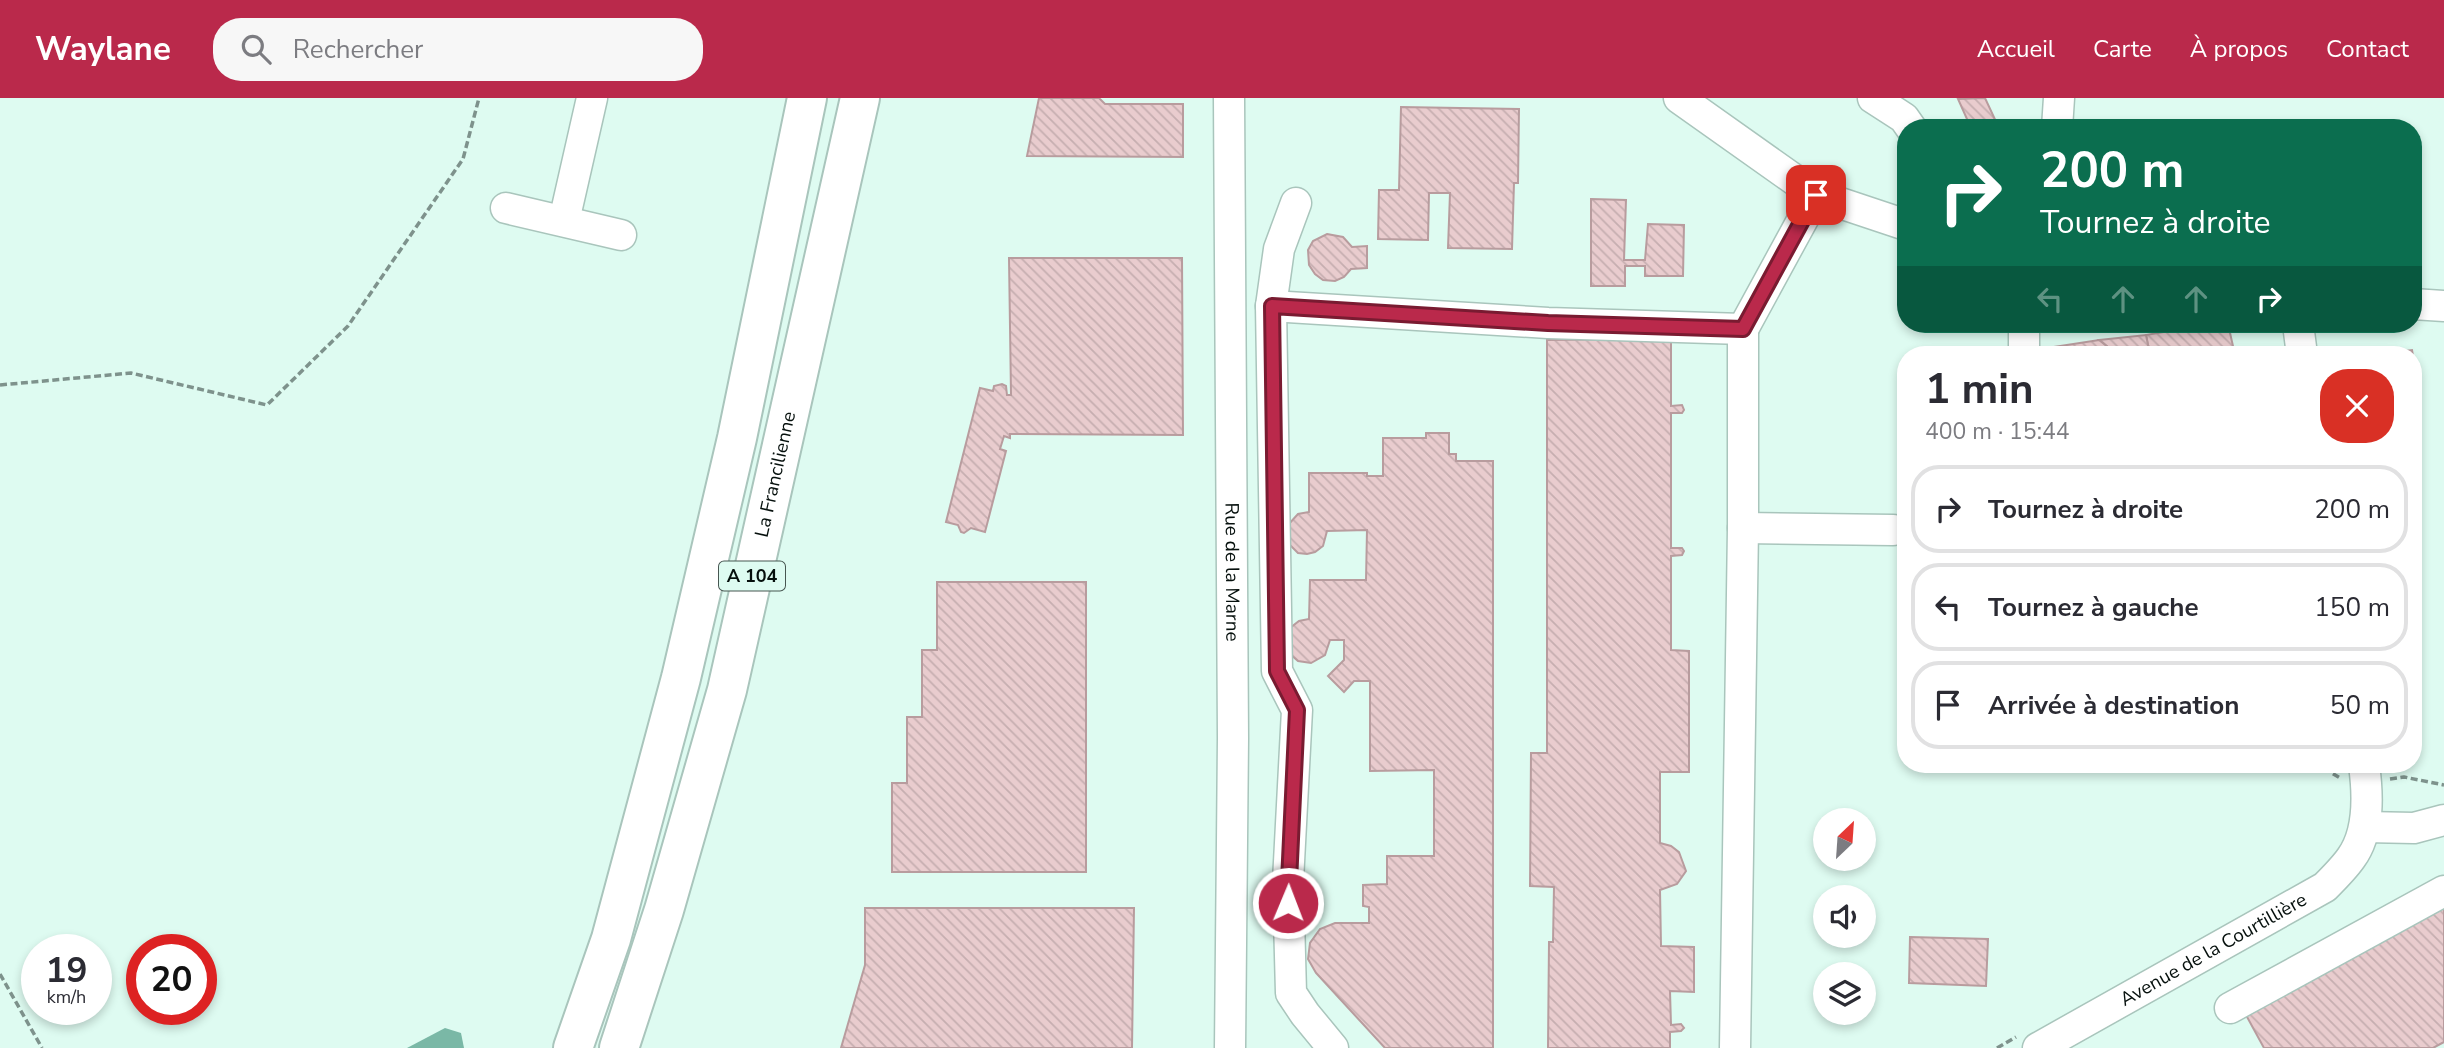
<!DOCTYPE html>
<html lang="fr">
<meta charset="utf-8">
<style>
body{margin:0;font-family:"Nunito Sans",sans-serif;background:#f7f7f7;color:#2b2b33;height:100vh;display:flex;flex-direction:column;font-size:26px;white-space:nowrap}
*{box-sizing:border-box;margin:0}
p{font-size:23px;color:#7c7c81}
.icon{flex:none;width:38px;height:38px;fill:none;stroke:currentColor;stroke-width:2;stroke-linecap:round;stroke-linejoin:round}
.map{position:relative;flex:1;overflow:hidden}
.panel{position:absolute;left:1897px;top:248px;width:525px;height:427px;display:flex;flex-direction:column;background:#fff;border-radius:28px;box-shadow:0 4px 10px #0003}
.panel>*{flex:none}
.top-card{position:absolute;left:1897px;top:21px;width:525px;height:214px;border-radius:28px;box-shadow:0 4px 10px #0003;background:#0b6e4f;color:#fff;overflow:hidden}
.needle{width:46px;rotate:25deg}
.buttons{position:absolute;left:1813px;top:710px;display:grid;gap:14px}
.buttons a{display:grid;place-items:center;width:63px;height:63px;border-radius:50%;background:#fff;box-shadow:0 4px 10px #0003;font-size:35px}
.speed{position:absolute;left:21px;top:836px;display:flex;gap:14px;font-size:35px;font-weight:700;text-align:center}
.speed>*{display:grid;place-content:center;width:91px;height:91px;border-radius:50%;background:#fff;box-shadow:0 4px 10px #0003;line-height:1}
.speed small{font-size:18px;font-weight:400}
.speed .limit{border:10px solid #d22;background:#fff;color:#111}
.pin{position:absolute;display:grid;place-items:center;width:60px;height:60px;color:#fff;margin:-30px;border-radius:14px;box-shadow:0 4px 10px #0006}
.me{position:absolute;width:77px;margin:-38px;rotate:1deg;stroke-linejoin:round;filter:drop-shadow(0 0 5px #0008)}
.turn{display:flex;align-items:center;gap:24px;height:147px;padding:0 28px;font-size:32px}
.turn .icon{width:91px;height:91px;stroke-width:2.5}
.turn b{display:block;font-size:49px;line-height:60px}
.lanes{display:flex;align-items:center;height:66px;padding:0 28px;background:#0003;justify-content:center;gap:35px;direction:ltr}
.lanes .off{opacity:.35}
.round{display:grid;place-items:center;flex:none;width:74px;height:74px;border-radius:28px;background:#f7f7f7}
.headline{display:flex;align-items:center;justify-content:space-between;height:119px;padding:0 28px}
h1{font-size:42px;font-weight:700;line-height:52px}
ul{padding:0;list-style:none}
li{display:flex;align-items:center;gap:21px;height:88px;margin:0 14px 10px;padding:0 14px;border:4px solid #e1e1e2;border-radius:28px}
li div{flex:1}
li b{display:block;font-size:26px}
li em{font-style:normal}
header{display:flex;align-items:center;gap:42px;box-sizing:border-box;height:98px;padding:0 35px;background:#ba294b;color:#fff}
header strong{font-size:33px}
nav{display:flex;gap:38px;margin-inline-start:auto;font-size:24px}
.search{width:490px;height:63px;background:#f7f7f7;display:flex;align-items:center;gap:18px;box-sizing:border-box;padding:0 24px;border-radius:28px;color:#7c7c81;font-size:26px}
.map>svg:first-child{display:block}
</style>
<header>
<strong>Waylane</strong>
<div class="search"><svg class="icon" aria-label="search" viewBox="0 0 24 24"><circle cx="10" cy="10" r="6"/><path d="M15 15l6 6"/></svg>Rechercher</div>
<nav><a>Accueil</a><a>Carte</a><a>À propos</a><a>Contact</a></nav>
</header>
<div class="map">
<svg width="2444" height="950" viewBox="0 0 2444 950">
<defs>
<pattern id="building-back-hatch" width="6" height="6" patternUnits="userSpaceOnUse" patternTransform="scale(1.75)"><rect width="6" height="6" fill="#e9ccce"/><path d="M-1 5l2 2M0 0l6 6M5-1l2 2" fill="none" stroke="#c6aeb0"/></pattern>
</defs>
<rect width="100%" height="100%" fill="#defbf1"/>
<path fill="#7ab8a6" d="M 445,930 L 461,935 L 464,950 L 407,950 Z"/>
<g fill="url(#building-back-hatch)" stroke="#b89c9e" stroke-width="2">
<path d="M 1039,0 L 1099,0 L 1105,6 L 1183,6 L 1183,59 L 1027,58 Z"/>
<path d="M 1985,0 L 1999,30 L 1971,30 L 1958,1 Z"/>
<path d="M 1401,9 L 1519,11 L 1518,85 L 1514,85 L 1512,151 L 1448,150 L 1450,95 L 1429,95 L 1428,142 L 1378,141 L 1379,92 L 1399,92 Z"/>
<path d="M 1591,101 L 1626,102 L 1624,162 L 1645,162 L 1648,126 L 1684,127 L 1683,178 L 1645,178 L 1645,168 L 1625,168 L 1625,188 L 1591,188 Z"/>
<path d="M 1327,136 L 1343,139 L 1352,149 L 1367,148 L 1367,170 L 1351,171 L 1344,179 L 1335,183 L 1323,182 L 1315,176 L 1309,167 L 1308,152 L 1313,143 Z"/>
<path d="M 1009,160 L 1182,160 L 1183,337 L 1010,336 L 1010,340 L 1004,338 L 1000,351 L 1006,353 L 985,434 L 971,430 L 964,435 L 961,434 L 958,427 L 946,424 L 980,290 L 993,293 L 994,288 L 1002,286 L 1006,288 L 1007,297 L 1011,297 Z"/>
<path d="M 2210,226 L 2228,226 L 2235,257 L 2150,257 L 2146,237 Z"/>
<path d="M 2146,237 L 2150,257 L 2118,257 L 2099,242 Z"/>
<path d="M 1671,241 L 1671,308 L 1682,307 L 1684,312 L 1682,315 L 1671,315 L 1671,450 L 1682,450 L 1684,453 L 1682,457 L 1671,458 L 1671,552 L 1689,553 L 1689,674 L 1660,674 L 1660,745 L 1671,748 L 1679,754 L 1686,773 L 1677,786 L 1660,792 L 1661,848 L 1694,849 L 1694,894 L 1670,893 L 1671,927 L 1681,926 L 1684,930 L 1681,933 L 1670,934 L 1670,950 L 1548,950 L 1549,844 L 1553,844 L 1554,789 L 1530,788 L 1531,655 L 1547,655 L 1547,242 Z"/>
<path d="M 2099,242 L 2118,257 L 2044,257 L 2054,249 Z"/>
<path d="M 2412,252 L 2416,276 L 2413,276 L 2413,257 L 2373,257 Z"/>
<path d="M 1426,335 L 1449,335 L 1449,356 L 1456,356 L 1456,363 L 1493,363 L 1493,950 L 1385,950 L 1316,875 L 1308,861 L 1310,845 L 1320,831 L 1335,825 L 1369,825 L 1369,809 L 1363,808 L 1363,787 L 1387,786 L 1387,758 L 1434,758 L 1434,672 L 1370,673 L 1370,583 L 1354,583 L 1344,594 L 1328,578 L 1344,562 L 1344,542 L 1330,542 L 1325,557 L 1311,565 L 1298,563 L 1289,555 L 1290,530 L 1299,523 L 1309,521 L 1310,482 L 1366,482 L 1367,432 L 1327,433 L 1323,448 L 1315,454 L 1307,456 L 1298,455 L 1289,446 L 1287,428 L 1298,416 L 1309,414 L 1309,375 L 1367,375 L 1367,378 L 1383,378 L 1383,340 L 1426,340 Z"/>
<path d="M 937,484 L 1086,484 L 1086,774 L 892,774 L 892,685 L 907,685 L 907,619 L 922,619 L 922,552 L 937,552 Z"/>
<path d="M 2444,807 L 2444,944 L 2433,950 L 2264,950 L 2246,917 Z"/>
<path d="M 865,810 L 1134,810 L 1132,950 L 841,950 L 865,867 Z"/>
<path d="M 1910,839 L 1988,841 L 1986,888 L 1909,885 Z"/>
</g>
<g fill="none" stroke-linecap="round" stroke-linejoin="round">
<g stroke="#a9c5bc" stroke-width="33">
<g id="minor">
<path id="s1" d="M 1229,0 L 1233,640 L 1230,950"/>
<path d="M 1679,0 L 1816,97 L 1906,127"/>
<path d="M 1873,0 L 1904,20 L 1911,30"/>
<path d="M 2057,30 L 2059,0"/>
<path d="M 1296,105 L 1279,151 L 1271,208 L 1277,573 L 1297,612 L 1288,783 L 1291,895 L 1305,916 L 1333,950"/>
<path d="M 506,110 L 621,137"/>
<path d="M 564,123 L 592,0"/>
<path d="M 2413,206 L 2444,208"/>
<path d="M 1271,208 L 1548,225 L 1743,231 L 1816,97"/>
<path d="M 2298,226 L 2302,257"/>
<path d="M 2024,257 L 2024,226"/>
<path d="M 1743,430 L 1893,432"/>
<path d="M 2365,729 L 2414,730 L 2444,722"/>
<path d="M 2230,910 L 2444,793"/>
<path d="M 1735,950 L 1743,430 L 1743,231"/>
<path id="s2" d="M 2038,950 L 2325,789 C 2334,780 2344,770 2351,760 C 2370,734 2368,696 2364,667"/>
</g>
</g>
<g stroke="#a9c5bc" stroke-width="42">
<g id="highway">
<path d="M 573,950 L 611,841 L 681,580 L 737,340 L 807,0"/>
<path id="s3" d="M 619,950 L 664,812 L 727,592 L 860,0"/>
</g>
</g>
<g stroke="#7e928c" stroke-width="3.5" stroke-dasharray="7 3.5" stroke-linecap="butt">
<path d="M 0,287 L 131,275 L 267,307 L 348,228 L 463,61 L 479,0"/>
<path d="M 2329,667 L 2330,674 L 2340,680"/>
<path d="M 2390,681 L 2404,679 L 2444,687"/>
<path d="M 0,876 L 42,950"/>
<path d="M 1997,950 L 2016,939"/>
</g>
<use href="#minor" stroke="#fff" stroke-width="30"/>
<use href="#highway" stroke="#fff" stroke-width="38"/>
</g>
<g fill="none" stroke-linecap="round" stroke-linejoin="round">
<g stroke="#791b31" stroke-width="18">
<path id="route" d="M 1288,805 L 1297,612 L 1277,573 L 1272,208 L 1548,225 L 1743,231 L 1816,97"/>
</g>
<use href="#route" stroke="#ba294b" stroke-width="12"/>
</g>
<g text-anchor="middle" dominant-baseline="central" stroke-width="7" stroke-linejoin="round" paint-order="stroke">
<rect fill="#defbf1" stroke="#475651" stroke-width="2" x="719" y="463.5" width="66" height="29" rx="5"/>
<g font-size="18" font-weight="bold" fill="#06100d">
<text x="752" y="478">A 104</text>
</g>
<g font-size="19" fill="#06100d" stroke="#defbf1">
<text stroke="none"><textPath href="#s3" startOffset="595">La Francilienne</textPath></text>
<text stroke="none"><textPath href="#s1" startOffset="474">Rue de la Marne</textPath></text>
<text stroke="none"><textPath href="#s2" startOffset="201">Avenue de la Courtillière</textPath></text>
</g>
</g>
</svg>
<div class="buttons">
<a><svg class="needle" viewBox="-14 -14 28 28"><path d="M0-13l5 13h-10z" fill="#e53935"/><path d="M0 13l5-13h-10z" fill="#7c7c81"/></svg></a>
<a><svg class="icon" aria-label="sound" viewBox="0 0 24 24"><path d="M4 9h4l5-4v14l-5-4H4zM17 9q2 3 0 6"/></svg></a>
<a><svg class="icon" aria-label="layers" viewBox="0 0 24 24"><path d="M12 4l9 5-9 5-9-5zM3 14l9 5 9-5"/></svg></a>
</div>
<div class="speed"><div>19<small>km/h</small></div><div class="limit">20</div></div>
<div class="pin" style="left:1816px;top:97px;background:#d93025"><svg class="icon" aria-label="arrive" viewBox="0 0 24 24"><path d="M6 21V4h12l-3 4 3 4H6"/></svg></div>
<svg class="me" style="left:1288px;top:805px" viewBox="-20 -20 40 40"><circle r="17" fill="#ba294b" stroke="#fff" stroke-width="3"/><path d="M0-11L8 9 0 5-8 9z" fill="#fff"/></svg>
<div class="top-card">
<div class="turn"><svg class="icon" aria-label="right" viewBox="0 0 24 24"><path d="M7 20v-9h11M14 6l5 5-5 5"/></svg><div><b>200 m</b>Tournez à droite</div></div>
<div class="lanes"><svg class="icon off" aria-label="left" viewBox="0 0 24 24"><path d="M17 20v-9H6M10 6l-5 5 5 5"/></svg><svg class="icon off" aria-label="ahead" viewBox="0 0 24 24"><path d="M12 20V5M6 11l6-6 6 6"/></svg><svg class="icon off" aria-label="ahead" viewBox="0 0 24 24"><path d="M12 20V5M6 11l6-6 6 6"/></svg><svg class="icon" aria-label="right" viewBox="0 0 24 24"><path d="M7 20v-9h11M14 6l5 5-5 5"/></svg></div>
</div>
<section class="panel">
<div class="headline"><div><h1>1 min</h1><p>400 m · 15:44</p></div><a class="round" style="background:#d93025;color:#fff"><svg class="icon" aria-label="close" viewBox="0 0 24 24"><path d="M6 6l12 12M18 6L6 18"/></svg></a></div>
<ul>
<li><svg class="icon" aria-label="right" viewBox="0 0 24 24"><path d="M7 20v-9h11M14 6l5 5-5 5"/></svg><div><b>Tournez à droite</b></div><em>200 m</em></li>
<li><svg class="icon" aria-label="left" viewBox="0 0 24 24"><path d="M17 20v-9H6M10 6l-5 5 5 5"/></svg><div><b>Tournez à gauche</b></div><em>150 m</em></li>
<li><svg class="icon" aria-label="arrive" viewBox="0 0 24 24"><path d="M6 21V4h12l-3 4 3 4H6"/></svg><div><b>Arrivée à destination</b></div><em>50 m</em></li>
</ul>
</section>
</div>
